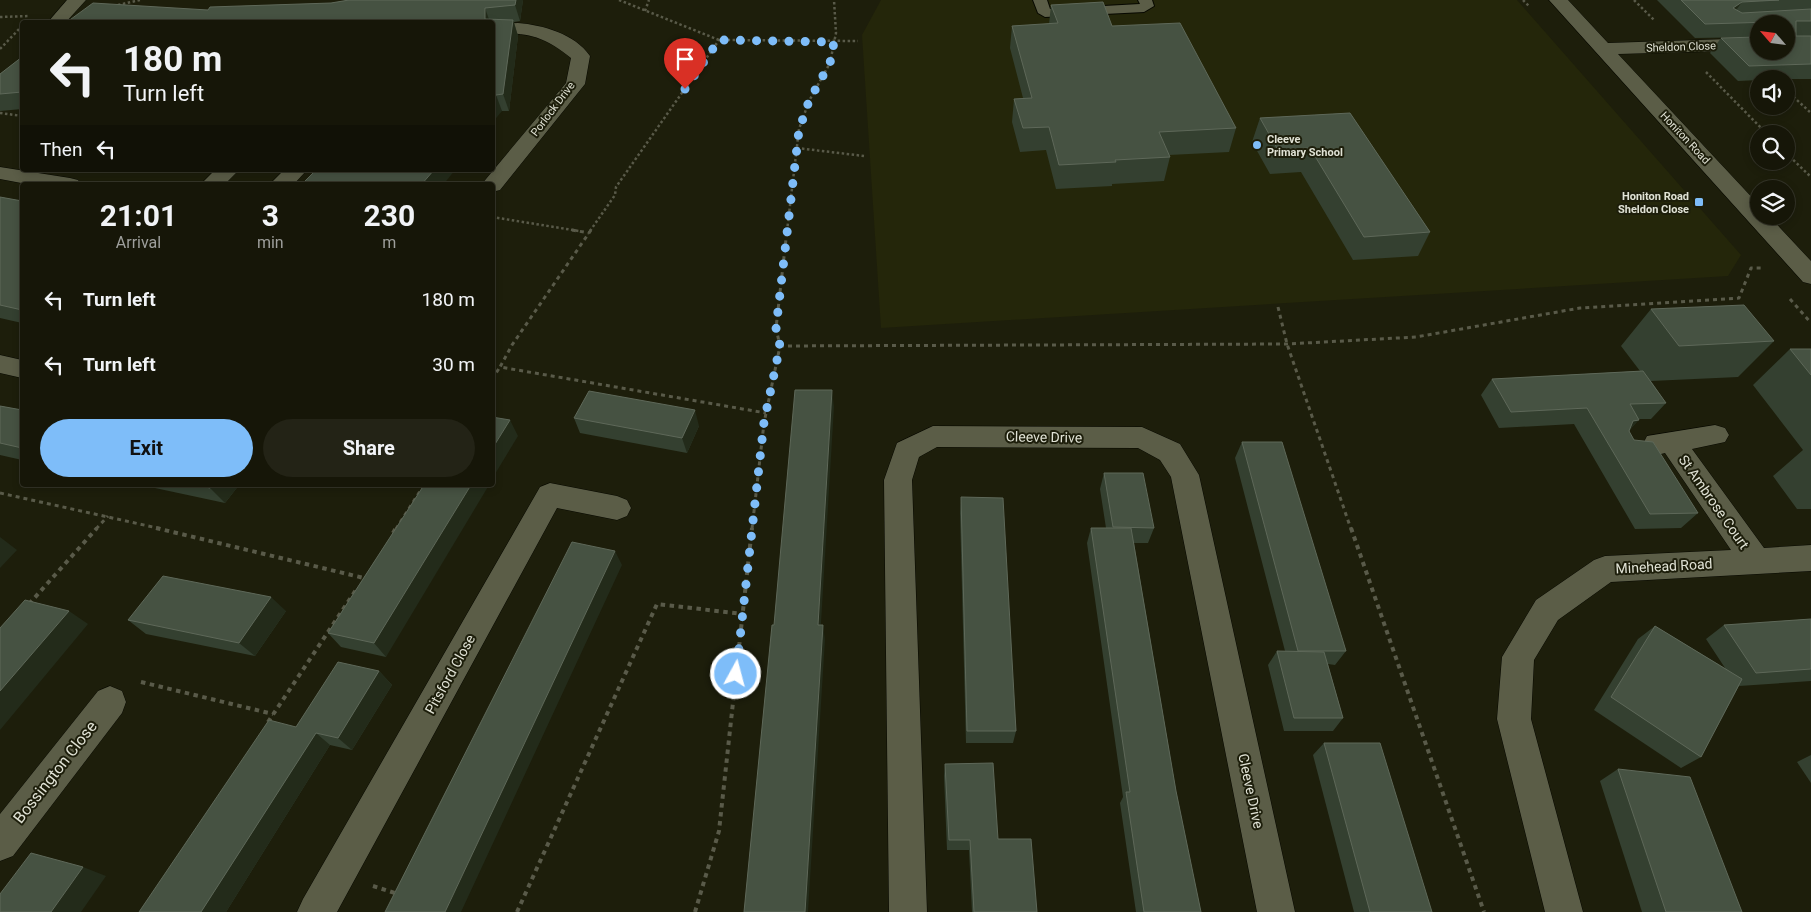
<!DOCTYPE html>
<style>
body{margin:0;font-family:Roboto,sans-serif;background:#232316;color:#f1f3f6;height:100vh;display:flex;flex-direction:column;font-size:19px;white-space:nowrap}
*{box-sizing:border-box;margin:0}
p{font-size:16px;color:#9e9f9c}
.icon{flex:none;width:28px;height:28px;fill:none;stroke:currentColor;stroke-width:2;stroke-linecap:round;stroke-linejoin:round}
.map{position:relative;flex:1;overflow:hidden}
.sheet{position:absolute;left:20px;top:182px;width:475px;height:305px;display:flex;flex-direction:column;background:#161608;border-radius:5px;box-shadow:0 2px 8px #0003,0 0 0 1px #353529}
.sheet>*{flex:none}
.hud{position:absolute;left:20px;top:20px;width:475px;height:152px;border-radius:5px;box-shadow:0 2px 8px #0003,0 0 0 1px #353529;background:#161608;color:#f1f3f6;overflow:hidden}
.needle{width:32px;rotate:298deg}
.fabs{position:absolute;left:1750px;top:15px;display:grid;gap:10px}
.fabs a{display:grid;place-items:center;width:45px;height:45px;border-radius:50%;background:#161608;box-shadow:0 2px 8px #0003,0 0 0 1px #353529;font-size:25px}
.pin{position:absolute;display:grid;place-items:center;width:42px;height:42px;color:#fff;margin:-51px -21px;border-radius:50% 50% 50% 0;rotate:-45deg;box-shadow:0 0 5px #0007}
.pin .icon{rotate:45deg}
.me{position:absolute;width:55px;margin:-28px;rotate:7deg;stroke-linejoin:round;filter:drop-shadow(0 0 4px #0008)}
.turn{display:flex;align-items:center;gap:18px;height:105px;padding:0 20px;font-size:22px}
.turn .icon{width:65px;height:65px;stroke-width:2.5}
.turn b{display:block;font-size:35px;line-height:42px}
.then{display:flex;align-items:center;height:48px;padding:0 20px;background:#0003;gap:10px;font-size:19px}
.eta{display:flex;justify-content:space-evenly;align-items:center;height:85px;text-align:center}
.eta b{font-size:30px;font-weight:700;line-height:35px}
.button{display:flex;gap:10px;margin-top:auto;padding:10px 20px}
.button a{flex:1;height:58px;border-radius:30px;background:#7ebdf9;color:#111;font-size:20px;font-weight:700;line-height:58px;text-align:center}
.button a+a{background:#232316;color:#f1f3f6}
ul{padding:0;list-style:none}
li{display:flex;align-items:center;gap:15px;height:65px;padding:0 20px}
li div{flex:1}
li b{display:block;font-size:19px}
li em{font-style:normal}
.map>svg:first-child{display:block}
</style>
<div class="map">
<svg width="1811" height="912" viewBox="0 0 1811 912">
<rect width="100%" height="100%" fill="#1d1e0b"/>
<path fill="#24260a" d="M 881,0 L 1517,0 L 1741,255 L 1728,276 L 881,328 L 862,35 Z"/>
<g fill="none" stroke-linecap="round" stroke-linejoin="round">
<g stroke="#070800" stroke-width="2">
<path id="service" d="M 1033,0 L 1047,0 L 1050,9 L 1140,4 L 1138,0 L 1152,0 L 1154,6 L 1144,12 L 1045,17 L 1038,13 Z"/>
</g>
<g stroke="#070800" stroke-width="1">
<g id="minor">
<path d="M 67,0 L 86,0 L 66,22 L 48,22 Z"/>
<path d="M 1549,0 L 1568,0 L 1608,43 L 1759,38 L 1759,50 L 1618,54 L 1759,205 L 1759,216 L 1769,216 L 1811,261 L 1811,284 L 1803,282 Z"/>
<path d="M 518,23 C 543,25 575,34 590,56 L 585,84 L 500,190 L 492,192 L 492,185 L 481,185 L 566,83 L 571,58 C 544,36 527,32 492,34 L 492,24 Z"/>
<path d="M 0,167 L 70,178 L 78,180 L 81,185 L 32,185 L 0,179 Z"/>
<path d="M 215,170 L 239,170 L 224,185 L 200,185 Z"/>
<path d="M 284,170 L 307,170 L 293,185 L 269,185 Z"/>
<path d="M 0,355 L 22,360 L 22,378 L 0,373 Z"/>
<path d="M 1715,425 L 1725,428 L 1729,435 L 1725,442 L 1692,449 L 1764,548 L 1811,545 L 1811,571 L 1611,582 L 1558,620 L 1534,660 L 1531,719 L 1583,912 L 1545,912 L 1497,719 L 1502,657 L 1536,600 L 1594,560 L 1605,556 L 1731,550 L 1665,453 L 1657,455 L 1647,452 L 1643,444 L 1647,436 Z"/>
<path d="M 933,426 L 1142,427 L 1180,444 L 1199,475 L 1295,912 L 1257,912 L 1171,477 L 1160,460 L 1138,448 L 937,447 L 919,457 L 912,480 L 927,912 L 889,912 L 884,480 L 897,443 Z"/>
<path d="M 550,483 L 617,496 L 627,500 L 631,508 L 627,516 L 617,520 L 557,508 L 337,912 L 297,912 L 303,899 L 540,487 Z"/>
<path d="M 110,686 L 122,691 L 126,702 L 122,713 L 13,856 L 0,861 L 0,814 L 98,691 Z"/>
</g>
</g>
<g stroke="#595a49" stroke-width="2.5" stroke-dasharray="2.5 2.5" stroke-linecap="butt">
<path d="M 619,0 L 719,40"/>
<path d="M 1523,0 L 1530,7"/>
<path d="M 1634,0 L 1654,20"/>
<path d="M 118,5 L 140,0"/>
<path d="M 645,11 L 649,0"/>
<path d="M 0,17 L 29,16"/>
<path d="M 0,49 L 22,26"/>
<path d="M 1706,72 L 1767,134"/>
<path d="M 1786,90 L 1811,113"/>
<path d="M 0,113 L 22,116"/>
<path d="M 797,148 L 864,156"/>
<path d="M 1786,153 L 1811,177"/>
<path d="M 492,217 L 579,231"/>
<path d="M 590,231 L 615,195 L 616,187 L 719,40 L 858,41"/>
<path d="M 787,231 L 799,129 L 809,101 L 830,63 L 836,33 L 834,0"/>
</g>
<g stroke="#595a49" stroke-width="3" stroke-dasharray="4 4" stroke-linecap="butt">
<path d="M 572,230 L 589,233"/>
<path d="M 591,230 L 512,345 L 500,367 L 766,413"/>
<path d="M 1790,299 L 1811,323"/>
<path d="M 1278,307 L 1287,344 L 1351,529"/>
<path d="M 780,346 L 1287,344 L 1416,337 L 1580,308 L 1739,298 L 1751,268 L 1763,268"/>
<path d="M 492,379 L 500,367"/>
<path d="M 0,493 L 162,529"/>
<path d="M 96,529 L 108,516"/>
<path d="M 396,529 L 424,485"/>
<path d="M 752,529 L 764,423 L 780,346 L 776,328 L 787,230"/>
</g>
<g stroke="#595a49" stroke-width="4" stroke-dasharray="4.5 4.5" stroke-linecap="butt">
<path d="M 156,528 L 364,578"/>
<path d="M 1351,528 L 1484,912"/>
<path d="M 393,533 L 396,528"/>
<path d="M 29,604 L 97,528"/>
<path d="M 141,682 L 273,714"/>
<path d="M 268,722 L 356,590"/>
<path d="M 373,886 L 398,894"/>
<path d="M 517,912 L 657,604 L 743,614"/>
<path d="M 695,912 L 719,831 L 752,528"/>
</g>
<use href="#service" fill="#5b5d47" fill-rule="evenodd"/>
<use href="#minor" fill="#5b5d47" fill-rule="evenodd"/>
</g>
<g fill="#344030">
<path d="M 349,0 L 523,0 L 520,21 L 514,22 L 518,36 L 509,111 L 502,111 L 208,10 L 331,3 Z"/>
<path d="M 1657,0 L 1811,0 L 1811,79 L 1759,79 L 1759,80 L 1738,81 L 1710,53 L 1721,38 L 1759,51 L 1786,24 L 1759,24 L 1759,37 L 1695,38 Z"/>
<path d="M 1051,5 L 1112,26 L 1236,128 L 1229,152 L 1169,155 L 1170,157 L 1164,181 L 1112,184 L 1112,186 L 1056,189 L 1046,150 L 1020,152 L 1012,122 L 1014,99 L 1023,98 L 1010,48 L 1012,26 L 1049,24 Z"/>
<path d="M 22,57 L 22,109 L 0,111 L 0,74 Z"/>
<path d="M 1350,113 L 1430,232 L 1418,256 L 1353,260 L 1301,172 L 1270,174 L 1252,142 L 1260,118 Z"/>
<path d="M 0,197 L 22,201 L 22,323 L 0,318 Z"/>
<path d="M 1651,309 L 1774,341 L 1738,377 L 1651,381 L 1666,403 L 1651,419 L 1639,419 L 1629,431 L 1634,440 L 1698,513 L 1681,528 L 1635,529 L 1574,424 L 1499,428 L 1481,395 L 1492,379 L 1640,371 L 1621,346 Z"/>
<path d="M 1790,349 L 1811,349 L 1811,509 L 1797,509 L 1773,476 L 1803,450 L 1753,385 Z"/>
<path d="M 0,406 L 22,410 L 22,460 L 0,455 Z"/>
<path d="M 574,418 L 699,426 L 687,453 L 580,433 Z"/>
<path d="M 1242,442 L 1346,651 L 1335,665 L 1328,664 L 1343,718 L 1333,731 L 1284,731 L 1268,665 L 1277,651 L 1285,651 L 1235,458 Z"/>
<path d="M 1104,473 L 1154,528 L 1148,543 L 1134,543 L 1176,791 L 1201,912 L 1136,912 L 1120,803 L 1123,797 L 1087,543 L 1091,528 L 1106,528 L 1100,489 Z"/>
<path d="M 141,485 L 239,485 L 225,503 Z"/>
<path d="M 424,485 L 386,657 L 341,647 L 328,633 Z"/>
<path d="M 961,497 L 1016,731 L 1013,743 L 966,743 L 960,513 Z"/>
<path d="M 286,611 L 255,656 L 146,634 L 128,620 Z"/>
<path d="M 1811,619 L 1811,681 L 1739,686 L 1701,757 L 1681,768 L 1594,710 L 1638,639 L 1655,626 L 1725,668 L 1706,639 L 1724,625 Z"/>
<path d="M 379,671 L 392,685 L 352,750 L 330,745 L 226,912 L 139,912 L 296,727 Z"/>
<path d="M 1324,743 L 1432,912 L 1354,912 L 1313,755 Z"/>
<path d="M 1811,755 L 1811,783 L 1797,762 Z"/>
<path d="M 945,764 L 998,839 L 1037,912 L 972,912 L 969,850 L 947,850 L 944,776 Z"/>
<path d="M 1618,769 L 1742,912 L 1642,912 L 1600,781 Z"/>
</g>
<g fill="#232b1a">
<path d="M 516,0 L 523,0 L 520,21 L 515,5 Z"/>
<path d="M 1742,2 L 1732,16 L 1733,8 Z"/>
<path d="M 485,8 L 490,22 L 485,19 Z"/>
<path d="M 513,20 L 518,36 L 509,111 L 503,94 Z"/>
<path d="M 496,95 L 502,111 L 492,123 L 492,100 Z"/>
<path d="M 434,170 L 455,170 L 443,185 L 421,185 Z"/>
<path d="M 832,390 L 834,407 L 820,640 L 818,625 Z"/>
<path d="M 695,410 L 699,426 L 687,453 L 682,438 Z"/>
<path d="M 510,420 L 518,436 L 492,479 L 492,449 Z"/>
<path d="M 1639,420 L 1625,435 L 1633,421 Z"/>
<path d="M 212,485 L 239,485 L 225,503 L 210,488 Z"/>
<path d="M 471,485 L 489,485 L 386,657 L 374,643 Z"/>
<path d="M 0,537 L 17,550 L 0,568 Z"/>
<path d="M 615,551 L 622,565 L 461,912 L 445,912 Z"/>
<path d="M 271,597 L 286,611 L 255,656 L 239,643 Z"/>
<path d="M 69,611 L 88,624 L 0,730 L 0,691 Z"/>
<path d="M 823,625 L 825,640 L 808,912 L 805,912 Z"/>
<path d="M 379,671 L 392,685 L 352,750 L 338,738 Z"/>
<path d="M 316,733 L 330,745 L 226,912 L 201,912 Z"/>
<path d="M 83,867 L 106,876 L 81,912 L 51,912 Z"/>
</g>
<g fill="#465242" stroke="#5e6859">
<path d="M 349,0 L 516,0 L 515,5 L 485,8 L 485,19 L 513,20 L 503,94 L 496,95 L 492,100 L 492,22 L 67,22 L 93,3 L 208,10 L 210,7 L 331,3 Z"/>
<path d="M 1681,0 L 1779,0 L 1742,2 L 1733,8 L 1742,13 L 1811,9 L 1811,21 L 1796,21 L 1796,36 L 1811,36 L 1811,64 L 1749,66 L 1721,38 L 1759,37 L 1759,51 L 1786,51 L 1786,24 L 1771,24 L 1771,22 L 1705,24 Z"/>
<path d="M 1103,2 L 1112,26 L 1180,23 L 1236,128 L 1159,132 L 1170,157 L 1115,160 L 1116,162 L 1059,165 L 1049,127 L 1023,128 L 1014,99 L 1032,98 L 1012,26 L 1058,23 L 1051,5 Z"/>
<path d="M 22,57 L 22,92 L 0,94 L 0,74 Z"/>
<path d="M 1350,113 L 1430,232 L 1364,237 L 1310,148 L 1278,150 L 1260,118 Z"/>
<path d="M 316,170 L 434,170 L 421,185 L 301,185 Z"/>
<path d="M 0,197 L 22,201 L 22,310 L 0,305 Z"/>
<path d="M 1744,305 L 1774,341 L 1679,346 L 1651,309 Z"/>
<path d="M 1790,349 L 1811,349 L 1811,375 Z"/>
<path d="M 1643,371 L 1666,403 L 1630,404 L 1639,420 L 1633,421 L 1629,431 L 1634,440 L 1653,442 L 1698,513 L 1650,514 L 1587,408 L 1511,412 L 1492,379 Z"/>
<path d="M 795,390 L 832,390 L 818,625 L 823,625 L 805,912 L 744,912 L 772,625 L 774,625 Z"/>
<path d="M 589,391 L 695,410 L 682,438 L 574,418 Z"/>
<path d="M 0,406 L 22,410 L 22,448 L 0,443 Z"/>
<path d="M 492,417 L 510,420 L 492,449 Z"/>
<path d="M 1242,442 L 1282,442 L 1346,651 L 1298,651 Z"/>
<path d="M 1104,473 L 1143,473 L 1154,528 L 1113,527 Z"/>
<path d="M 198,485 L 212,485 L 210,488 Z"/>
<path d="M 424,485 L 471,485 L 374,643 L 328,633 Z"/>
<path d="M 961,497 L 1003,498 L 1016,731 L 967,731 Z"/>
<path d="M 1091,528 L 1131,528 L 1176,791 L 1201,912 L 1144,912 L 1126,792 L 1130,792 Z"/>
<path d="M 572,542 L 615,551 L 445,912 L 385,912 Z"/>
<path d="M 163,576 L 271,597 L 239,643 L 128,620 Z"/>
<path d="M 25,600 L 69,611 L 0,691 L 0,628 Z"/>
<path d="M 1811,619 L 1811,669 L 1756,673 L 1724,625 Z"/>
<path d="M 1655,626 L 1742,679 L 1701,757 L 1611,697 Z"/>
<path d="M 1277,651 L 1324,652 L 1343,718 L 1294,718 Z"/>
<path d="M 338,662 L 379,671 L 338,738 L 316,733 L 201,912 L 139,912 L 269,720 L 296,727 Z"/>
<path d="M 1324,743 L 1380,743 L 1432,912 L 1370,912 Z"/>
<path d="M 993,763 L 998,839 L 1031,839 L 1037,912 L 974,912 L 970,840 L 949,840 L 945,764 Z"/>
<path d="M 1618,769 L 1690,777 L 1742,912 L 1666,912 Z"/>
<path d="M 31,853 L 83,867 L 51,912 L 0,912 L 0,894 Z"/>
</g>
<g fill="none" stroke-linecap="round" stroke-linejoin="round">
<path stroke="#7ebdf9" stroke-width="9" stroke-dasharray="0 16.2" d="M 685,89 L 719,40 L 834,42 L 830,63 L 809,101 L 799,130 L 776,328 L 780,346 L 764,422 L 736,674"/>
</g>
<g fill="#7ebdf9" stroke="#1d1e0b" stroke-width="2">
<circle cx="1257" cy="145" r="5"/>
<rect x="1694" y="197" width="10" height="10" rx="2.5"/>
</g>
<g text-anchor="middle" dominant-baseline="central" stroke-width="4" stroke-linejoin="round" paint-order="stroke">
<g font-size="11" fill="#e0e2d5" stroke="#1d1e0b">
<text transform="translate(1681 47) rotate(-2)">Sheldon Close</text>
<text transform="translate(553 109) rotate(-53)">Porlock Drive</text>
<text transform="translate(1685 138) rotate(47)">Honiton Road</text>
</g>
<g font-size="11" font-weight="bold" fill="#e0e2d5" stroke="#1d1e0b" text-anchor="start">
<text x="1267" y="139">Cleeve<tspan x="1267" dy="13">Primary School</tspan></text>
<text x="1689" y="196" text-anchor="end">Honiton Road<tspan x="1689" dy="13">Sheldon Close</tspan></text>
</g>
<g font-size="14" fill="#e0e2d5" stroke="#1d1e0b">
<text transform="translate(1044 437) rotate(1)">Cleeve Drive</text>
<text transform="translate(1714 502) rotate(55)">St Ambrose Court</text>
<text transform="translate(1664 566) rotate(-3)">Minehead Road</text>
<text transform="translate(450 674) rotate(-61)">Pitsford Close</text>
<text transform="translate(1251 791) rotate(78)">Cleeve Drive</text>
</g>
<g font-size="16" fill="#e0e2d5" stroke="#1d1e0b">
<text transform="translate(55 772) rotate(-52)">Bossington Close</text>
</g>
</g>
</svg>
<div class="fabs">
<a><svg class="needle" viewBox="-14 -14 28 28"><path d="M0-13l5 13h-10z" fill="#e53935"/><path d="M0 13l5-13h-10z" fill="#9e9f9c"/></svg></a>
<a><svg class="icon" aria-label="sound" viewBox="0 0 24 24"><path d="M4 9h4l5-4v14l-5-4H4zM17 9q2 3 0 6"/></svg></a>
<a><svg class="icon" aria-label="search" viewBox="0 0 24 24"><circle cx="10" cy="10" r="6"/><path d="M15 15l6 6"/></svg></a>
<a><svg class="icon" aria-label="layers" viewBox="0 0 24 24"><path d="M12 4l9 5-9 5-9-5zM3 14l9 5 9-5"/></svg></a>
</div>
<div class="pin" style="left:685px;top:89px;background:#d93025"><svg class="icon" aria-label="arrive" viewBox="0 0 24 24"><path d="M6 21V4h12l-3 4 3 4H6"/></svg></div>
<svg class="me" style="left:736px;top:674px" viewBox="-20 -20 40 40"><circle r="17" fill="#7ebdf9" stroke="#fff" stroke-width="3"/><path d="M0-11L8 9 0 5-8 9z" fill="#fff"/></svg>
<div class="hud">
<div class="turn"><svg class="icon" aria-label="left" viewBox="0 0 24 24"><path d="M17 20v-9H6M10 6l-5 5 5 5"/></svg><div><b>180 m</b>Turn left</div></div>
<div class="then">Then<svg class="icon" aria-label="left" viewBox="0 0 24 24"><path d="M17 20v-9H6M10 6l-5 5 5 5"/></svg></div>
</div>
<section class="sheet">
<div class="eta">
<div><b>21:01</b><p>Arrival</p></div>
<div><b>3</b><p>min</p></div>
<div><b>230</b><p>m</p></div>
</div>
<ul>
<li><svg class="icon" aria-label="left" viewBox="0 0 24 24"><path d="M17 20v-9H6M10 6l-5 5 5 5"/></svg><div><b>Turn left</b></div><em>180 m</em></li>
<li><svg class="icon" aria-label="left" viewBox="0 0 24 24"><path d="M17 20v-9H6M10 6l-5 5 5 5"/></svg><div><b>Turn left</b></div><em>30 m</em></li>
</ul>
<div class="button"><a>Exit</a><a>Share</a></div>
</section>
</div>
